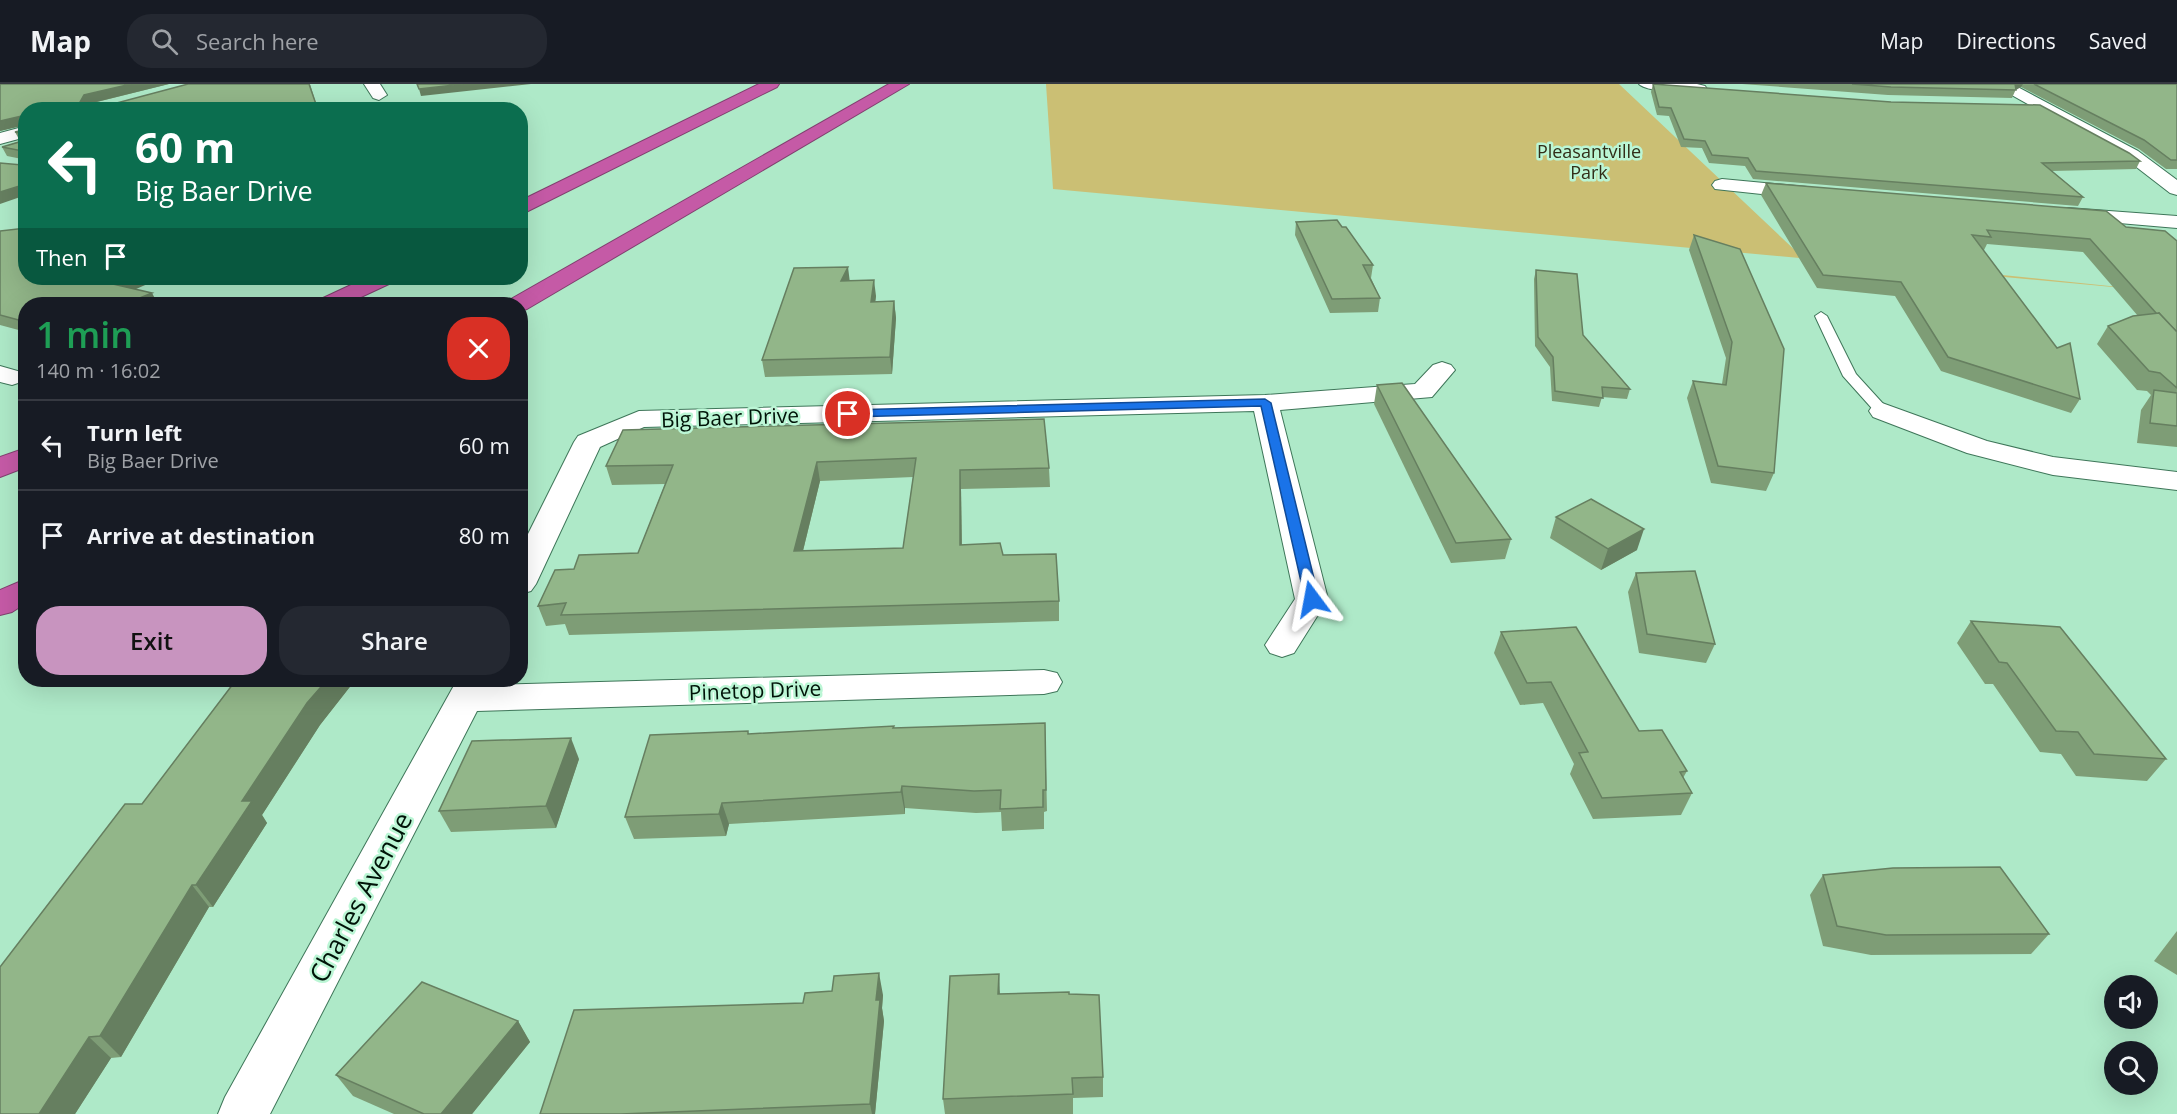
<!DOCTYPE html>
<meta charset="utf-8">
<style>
body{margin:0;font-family:"Open Sans",sans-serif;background:#242831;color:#f1f3f6;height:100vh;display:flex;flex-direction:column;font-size:22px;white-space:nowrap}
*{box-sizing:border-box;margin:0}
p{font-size:20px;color:#9ea1a6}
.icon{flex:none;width:33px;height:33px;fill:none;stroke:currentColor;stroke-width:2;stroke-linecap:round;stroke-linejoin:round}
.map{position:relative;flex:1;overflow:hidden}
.panel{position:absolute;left:18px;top:213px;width:510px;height:390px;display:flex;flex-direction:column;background:#171b24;border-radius:24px;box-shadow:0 6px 24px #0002}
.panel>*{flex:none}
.hud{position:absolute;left:18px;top:18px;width:510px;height:183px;border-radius:24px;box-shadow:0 6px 24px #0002;background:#0b6e4f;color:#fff;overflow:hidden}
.buttons{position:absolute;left:2104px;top:891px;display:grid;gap:12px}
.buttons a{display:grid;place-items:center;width:54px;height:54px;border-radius:50%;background:#171b24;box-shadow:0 6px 24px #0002;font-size:30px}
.pin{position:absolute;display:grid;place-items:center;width:51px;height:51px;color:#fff;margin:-26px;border:3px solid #fff;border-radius:50%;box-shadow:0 2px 6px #0007}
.me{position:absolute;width:66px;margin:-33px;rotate:347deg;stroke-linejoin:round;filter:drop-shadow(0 0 4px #0008)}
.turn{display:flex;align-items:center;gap:21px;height:126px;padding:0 18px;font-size:27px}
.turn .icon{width:78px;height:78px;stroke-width:2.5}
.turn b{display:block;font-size:42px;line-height:51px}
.then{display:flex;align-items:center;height:57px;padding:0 18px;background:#0003;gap:12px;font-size:22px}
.round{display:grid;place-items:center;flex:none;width:63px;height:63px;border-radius:24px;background:#242831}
.headline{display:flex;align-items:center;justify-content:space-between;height:102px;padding:0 18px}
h1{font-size:36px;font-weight:600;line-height:45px;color:#1e9e55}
.button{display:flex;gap:12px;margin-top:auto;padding:12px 18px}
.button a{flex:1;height:69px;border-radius:24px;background:#c894bf;color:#111;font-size:24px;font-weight:600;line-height:69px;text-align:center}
.button a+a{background:#242831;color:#f1f3f6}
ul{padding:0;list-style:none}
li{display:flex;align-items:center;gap:18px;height:90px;padding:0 18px;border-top:2px solid #363941}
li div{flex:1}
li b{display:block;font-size:22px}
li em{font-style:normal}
header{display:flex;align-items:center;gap:36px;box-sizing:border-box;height:84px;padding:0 30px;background:#171b24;border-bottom:2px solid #363941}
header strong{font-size:28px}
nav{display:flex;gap:33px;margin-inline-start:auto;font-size:21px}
.search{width:420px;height:54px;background:#242831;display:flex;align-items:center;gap:15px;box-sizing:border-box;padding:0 21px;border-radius:24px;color:#9ea1a6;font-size:22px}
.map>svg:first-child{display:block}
</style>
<header>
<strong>Map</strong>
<div class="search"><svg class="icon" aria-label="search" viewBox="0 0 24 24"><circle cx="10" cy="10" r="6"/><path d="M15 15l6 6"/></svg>Search here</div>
<nav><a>Map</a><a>Directions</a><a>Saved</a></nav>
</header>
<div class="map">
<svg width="2177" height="1030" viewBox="0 0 2177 1030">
<rect width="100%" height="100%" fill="#aee9c8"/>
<path fill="#cbbf74" d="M 1046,0 L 1619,0 L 1799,170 L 2177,209 L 1053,105 Z"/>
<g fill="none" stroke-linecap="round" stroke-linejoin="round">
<g stroke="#3e7659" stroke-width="2">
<path id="service" d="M 1821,228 L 1827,232 L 1856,290 L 1887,324 L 1889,327 L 1887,330 L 1877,330 L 1843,292 L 1815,232 Z"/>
</g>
<g stroke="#3e7659" stroke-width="2">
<g id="minor">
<path d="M 364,0 L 380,0 L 387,11 L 379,16 L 373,14 Z"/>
<path d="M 1639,0 L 1697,0 L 1705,2 L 1707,5 C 1701,13 1646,8 1639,0 Z"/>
<path d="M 1992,0 L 2012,0 L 2138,67 L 2177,96 L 2177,111 L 2170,109 L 2126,75 Z"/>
<path d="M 26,42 L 26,53 L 0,60 L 0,49 Z"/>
<path d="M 1722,95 L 1807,103 L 1814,105 L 1817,109 L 1814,113 L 1807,115 L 1715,105 L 1712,101 L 1715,97 Z"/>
<path d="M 2068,124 L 2177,132 L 2177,144 L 2061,134 L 2058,130 L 2061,126 Z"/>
<path d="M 1442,278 L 1451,281 L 1455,286 L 1432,313 L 1280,326 L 1328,515 L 1294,569 L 1282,573 L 1270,569 L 1265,561 L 1295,515 L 1254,327 L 644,343 L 600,363 L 536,500 L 531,507 L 520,510 L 520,466 L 574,358 L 578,352 L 639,327 L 1265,311 L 1415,300 L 1433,281 Z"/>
<path d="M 0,282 L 21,288 L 25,293 L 21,298 L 12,301 L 0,298 Z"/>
<path d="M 1882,319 L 1987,357 L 2053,373 L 2177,388 L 2177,406 L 2053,391 L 1967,369 L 1873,333 L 1869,327 L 1873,321 Z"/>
<path d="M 1044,586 L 1057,589 L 1062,598 L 1057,607 L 1044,610 L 477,627 L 270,1030 L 218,1030 L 225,1013 L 457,596 L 493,596 L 491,601 Z"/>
</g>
</g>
<g stroke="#80416f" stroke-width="2">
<g id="motorway">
<path d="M 759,0 L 779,0 L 777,3 L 520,131 L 520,117 Z"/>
<path d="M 889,0 L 909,0 L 527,225 L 520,227 L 520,220 L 507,220 L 511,215 Z"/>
<path d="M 366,194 L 394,194 L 391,199 L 346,220 L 317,220 L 321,215 Z"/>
<path d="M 26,364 L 26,383 L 0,393 L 0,373 Z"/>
<path d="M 26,495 L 26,519 L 12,528 L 0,531 L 0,506 Z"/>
</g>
</g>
<use href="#service" fill="#fff" fill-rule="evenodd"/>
<use href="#minor" fill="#fff" fill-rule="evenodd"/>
<use href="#motorway" fill="#c55aa6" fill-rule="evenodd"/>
</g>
<g fill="#7e9d76" fill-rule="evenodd">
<path d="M 0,0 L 169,0 L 93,19 L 113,20 L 310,0 L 318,26 L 26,26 L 26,111 L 22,75 L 7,72 L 2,63 L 20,57 L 15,48 L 23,46 L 23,41 L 0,47 Z"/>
<path d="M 1653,0 L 2140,77 L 2136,85 L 2052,87 L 2083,113 L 2078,122 L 1753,95 L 1745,82 L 1709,79 L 1702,64 L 1681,63 L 1669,32 L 1657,31 L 1651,8 Z"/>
<path d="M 1742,0 L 2177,0 L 2177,85 L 2166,85 L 2139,65 L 2021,3 L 2016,5 L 2012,14 L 1888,11 Z"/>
<path d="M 1766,99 L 2126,143 L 2177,157 L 2177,363 L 2137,359 L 2141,326 L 2151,311 L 2147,307 L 2137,306 L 2097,260 L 2108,242 L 2138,232 L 2083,168 L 1987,160 L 1984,166 L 1983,166 L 2080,315 L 2071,329 L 1941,287 L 1895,212 L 1817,204 L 1761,111 Z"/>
<path d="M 1296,138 L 1342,143 L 1373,181 L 1371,194 L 1380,214 L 1378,228 L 1330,229 L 1295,151 Z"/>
<path d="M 0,147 L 26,194 L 160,194 L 159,195 L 26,220 L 26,248 L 0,241 Z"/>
<path d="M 1694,151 L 1740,165 L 1774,389 L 1766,407 L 1711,399 L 1687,314 L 1693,297 L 1722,300 L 1726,274 L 1689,166 Z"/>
<path d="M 1536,186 L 1583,251 L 1630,305 L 1627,315 L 1602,313 L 1599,323 L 1552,317 L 1550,283 L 1535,262 L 1534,195 Z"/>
<path d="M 850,197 L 876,212 L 875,218 L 894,217 L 896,234 L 892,290 L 765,293 L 762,276 Z"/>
<path d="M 1377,301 L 1511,455 L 1505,475 L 1451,479 L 1374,320 Z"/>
<path d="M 623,346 L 1049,384 L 1050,403 L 961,405 L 962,461 L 1003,471 L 1059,517 L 1059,537 L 569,551 L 565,540 L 546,542 L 538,522 L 574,485 L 638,469 L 665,400 L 612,401 L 606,382 ZM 913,393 L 903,464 L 803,467 L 820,397 Z"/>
<path d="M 1556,433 L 1637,466 L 1601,486 L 1550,454 Z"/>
<path d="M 1636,489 L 1715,560 L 1706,579 L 1639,569 L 1628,508 Z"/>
<path d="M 1971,537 L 2166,675 L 2147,697 L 2076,692 L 2061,670 L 2040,668 L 1993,600 L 1985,600 L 1957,559 Z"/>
<path d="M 1501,548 L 1639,647 L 1687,687 L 1683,694 L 1692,709 L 1681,731 L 1593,735 L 1570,690 L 1574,680 L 1543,619 L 1520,621 L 1494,569 Z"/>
<path d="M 236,596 L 355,596 L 349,604 L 320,641 L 262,731 L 267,739 L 213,823 L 209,823 L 121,973 L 111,974 L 75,1030 L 0,1030 L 142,720 Z"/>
<path d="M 1045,639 L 1047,727 L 1044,728 L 1044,745 L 1002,747 L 1001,728 L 976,729 L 905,724 L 905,730 L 729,740 L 726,752 L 634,755 L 625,733 L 749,650 Z"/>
<path d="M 579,675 L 556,744 L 451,748 L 439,727 Z"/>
<path d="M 1823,791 L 2049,850 L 2031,870 L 1871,871 L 1823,862 L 1810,811 Z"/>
<path d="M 2177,847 L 2177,891 L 2154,877 Z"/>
<path d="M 1000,910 L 1069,910 L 1103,993 L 1103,1013 L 1073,1014 L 1073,1030 L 945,1030 L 943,1015 Z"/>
<path d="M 883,911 L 882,924 L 884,937 L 875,1030 L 540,1030 L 803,919 Z"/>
<path d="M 518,937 L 530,958 L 472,1030 L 394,1030 L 353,1012 L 336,991 Z"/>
</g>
<g fill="#667f60">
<path d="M 131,0 L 169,0 L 88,20 L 80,18 L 84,11 Z"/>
<path d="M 463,0 L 531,0 L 421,12 L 419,5 Z"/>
<path d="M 2015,0 L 2023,0 L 2021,3 L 2016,6 Z"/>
<path d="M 22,32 L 26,41 L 0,47 L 0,37 Z"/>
<path d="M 26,100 L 26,111 L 0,120 L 0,108 Z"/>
<path d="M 848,183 L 850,199 L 841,197 Z"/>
<path d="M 128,194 L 160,194 L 159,195 L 120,212 L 113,200 Z"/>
<path d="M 874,196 L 876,212 L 873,235 L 871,218 Z"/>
<path d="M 152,209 L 158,220 L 125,220 Z"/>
<path d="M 894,217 L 896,234 L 892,290 L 890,273 Z"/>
<path d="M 817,378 L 820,397 L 798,487 L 794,467 Z"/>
<path d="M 960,386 L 961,405 L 962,480 L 960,461 Z"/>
<path d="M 1644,445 L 1637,466 L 1601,486 L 1608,465 Z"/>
<path d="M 327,596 L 355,596 L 349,604 L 320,641 L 262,731 L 267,739 L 213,823 L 196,801 L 242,717 L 307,619 Z"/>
<path d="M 571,654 L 579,675 L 556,744 L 546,722 Z"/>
<path d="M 902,702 L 905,724 L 905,730 L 901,708 Z"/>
<path d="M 722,719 L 729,740 L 726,752 L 719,730 Z"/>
<path d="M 192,801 L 209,823 L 121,973 L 100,952 Z"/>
<path d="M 879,889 L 883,911 L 882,924 L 884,937 L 875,1030 L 872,1030 L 870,1020 L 876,916 Z"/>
<path d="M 999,890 L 1000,911 L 998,910 Z"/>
<path d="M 518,937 L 530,958 L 472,1030 L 441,1030 Z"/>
<path d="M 89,953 L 111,974 L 75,1030 L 39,1030 Z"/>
</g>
<g fill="#92b689" stroke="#667f60" stroke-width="1.5" fill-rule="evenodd">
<path d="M 0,0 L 131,0 L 84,11 L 80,18 L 113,20 L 188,0 L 309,0 L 318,26 L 26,26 L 26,50 L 15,48 L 23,46 L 22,32 L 0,37 Z"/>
<path d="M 417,0 L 463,0 L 419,5 Z"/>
<path d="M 1653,0 L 1891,18 L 2040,21 L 2129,69 L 2140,77 L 2042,79 L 2083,113 L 1756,87 L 1748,74 L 1712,71 L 1705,57 L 1684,55 L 1671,24 L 1659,23 Z"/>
<path d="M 1852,0 L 2015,0 L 2016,6 L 1891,3 Z"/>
<path d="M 2034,0 L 2177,0 L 2177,76 L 2171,76 L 2144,56 Z"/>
<path d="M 26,56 L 26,100 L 0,108 L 0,79 L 22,81 L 23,67 L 2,63 Z"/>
<path d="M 1766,99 L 2106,127 L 2126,143 L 2165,147 L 2177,157 L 2177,248 L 2159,229 L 2157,230 L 2090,155 L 1987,146 L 1991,153 L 1972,151 L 2057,264 L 2070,259 L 2080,315 L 1948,273 L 1901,198 L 1823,191 Z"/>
<path d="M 1337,136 L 1342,143 L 1346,143 L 1373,181 L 1363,181 L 1380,214 L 1332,215 L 1296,138 Z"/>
<path d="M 26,144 L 26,194 L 128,194 L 113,200 L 152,209 L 125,220 L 26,220 L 26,238 L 0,231 L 0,147 Z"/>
<path d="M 1694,151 L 1740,165 L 1784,265 L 1774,389 L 1718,382 L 1693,297 L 1726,301 L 1732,258 Z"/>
<path d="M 848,183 L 841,197 L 874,196 L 871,218 L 894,217 L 890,273 L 762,276 L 794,184 Z"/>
<path d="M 1536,186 L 1577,190 L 1583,251 L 1630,305 L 1602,303 L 1603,314 L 1555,307 L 1553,273 L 1538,253 Z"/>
<path d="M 2159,229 L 2177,248 L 2177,304 L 2160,289 L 2149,287 L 2108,242 L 2133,232 Z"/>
<path d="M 1402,299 L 1511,455 L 1456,459 L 1377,301 Z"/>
<path d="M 2154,306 L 2177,309 L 2177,342 L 2150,339 Z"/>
<path d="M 1044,335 L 1049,384 L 960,386 L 960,461 L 1000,459 L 1003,471 L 1056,470 L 1059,517 L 561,531 L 566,519 L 538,522 L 555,486 L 574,485 L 579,471 L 638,469 L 673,381 L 606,382 L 623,346 ZM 916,374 L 903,464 L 794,467 L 817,378 Z"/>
<path d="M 1591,415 L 1644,445 L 1608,465 L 1556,433 Z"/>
<path d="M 1695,487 L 1715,560 L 1647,550 L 1636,489 Z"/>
<path d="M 1971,537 L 2060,543 L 2166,675 L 2094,670 L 2078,648 L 2056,647 L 2007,579 L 1999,578 Z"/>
<path d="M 1576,543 L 1639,647 L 1662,646 L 1687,687 L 1680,688 L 1692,709 L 1602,714 L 1579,669 L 1588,668 L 1551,598 L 1527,599 L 1501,548 Z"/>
<path d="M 236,596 L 327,596 L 307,619 L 242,717 L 252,717 L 196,801 L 192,801 L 100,952 L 89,953 L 39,1030 L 0,1030 L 0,883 L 125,720 L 142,720 Z"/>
<path d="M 1045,639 L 1046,706 L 1043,706 L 1043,723 L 1000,725 L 1001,706 L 974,707 L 902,702 L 901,708 L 722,719 L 719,730 L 625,733 L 650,651 L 748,647 L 748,650 L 894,642 L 893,644 Z"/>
<path d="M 571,654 L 546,722 L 439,727 L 472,657 Z"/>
<path d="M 2000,783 L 2049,850 L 1886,851 L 1837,842 L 1823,791 L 1893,784 Z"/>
<path d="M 879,889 L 876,916 L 880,916 L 870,1020 L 621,1030 L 540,1030 L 574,926 L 803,919 L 805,909 L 832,907 L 834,892 Z"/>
<path d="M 999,890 L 998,910 L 1069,908 L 1069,910 L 1099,911 L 1103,993 L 1072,994 L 1073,1010 L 943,1015 L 950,892 Z"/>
<path d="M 422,898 L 518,937 L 441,1030 L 424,1030 L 336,991 Z"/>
</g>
<path fill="#1a73e8" stroke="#114b97" stroke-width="1.5" d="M 1265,315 L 1271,319 L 1319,515 L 1312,519 L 1305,515 L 1261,322 L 848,333 L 842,330 L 848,326 Z"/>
<g text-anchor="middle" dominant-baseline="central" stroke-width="5" stroke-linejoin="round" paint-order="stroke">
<g font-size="18" fill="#322e18" stroke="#bbf6d5">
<text x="1589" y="67">Pleasantville<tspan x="1589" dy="21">Park</tspan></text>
</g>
<g font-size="21" fill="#001308" stroke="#bbf6d5">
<text transform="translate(730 333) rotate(-2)">Big Baer Drive</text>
<text transform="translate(755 606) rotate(-2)">Pinetop Drive</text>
</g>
<g font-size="26" fill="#001308" stroke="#bbf6d5">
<text transform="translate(360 813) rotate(-62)">Charles Avenue</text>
</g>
</g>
</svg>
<div class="buttons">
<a><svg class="icon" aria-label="sound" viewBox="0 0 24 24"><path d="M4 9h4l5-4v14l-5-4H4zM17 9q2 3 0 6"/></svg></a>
<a><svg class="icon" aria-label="search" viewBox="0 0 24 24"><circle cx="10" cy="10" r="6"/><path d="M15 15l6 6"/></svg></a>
</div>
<div class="pin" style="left:848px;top:330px;background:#d93025"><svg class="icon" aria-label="arrive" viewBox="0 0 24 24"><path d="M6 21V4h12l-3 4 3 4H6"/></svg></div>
<svg class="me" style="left:1312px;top:515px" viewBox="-20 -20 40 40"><path d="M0-17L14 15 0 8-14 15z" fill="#1a73e8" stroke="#fff" stroke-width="4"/></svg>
<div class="hud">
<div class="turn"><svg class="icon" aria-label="left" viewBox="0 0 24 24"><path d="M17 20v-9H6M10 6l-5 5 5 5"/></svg><div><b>60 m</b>Big Baer Drive</div></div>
<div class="then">Then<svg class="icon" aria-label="arrive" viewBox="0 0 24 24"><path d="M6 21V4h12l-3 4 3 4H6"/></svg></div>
</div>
<section class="panel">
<div class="headline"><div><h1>1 min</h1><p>140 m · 16:02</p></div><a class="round" style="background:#d93025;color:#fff"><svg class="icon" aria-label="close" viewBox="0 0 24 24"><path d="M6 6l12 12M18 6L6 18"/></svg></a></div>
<ul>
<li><svg class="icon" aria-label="left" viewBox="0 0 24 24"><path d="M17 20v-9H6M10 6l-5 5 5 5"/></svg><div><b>Turn left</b><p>Big Baer Drive</p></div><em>60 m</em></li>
<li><svg class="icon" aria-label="arrive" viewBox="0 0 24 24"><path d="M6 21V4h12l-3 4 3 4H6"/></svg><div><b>Arrive at destination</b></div><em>80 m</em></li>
</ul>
<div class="button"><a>Exit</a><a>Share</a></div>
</section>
</div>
